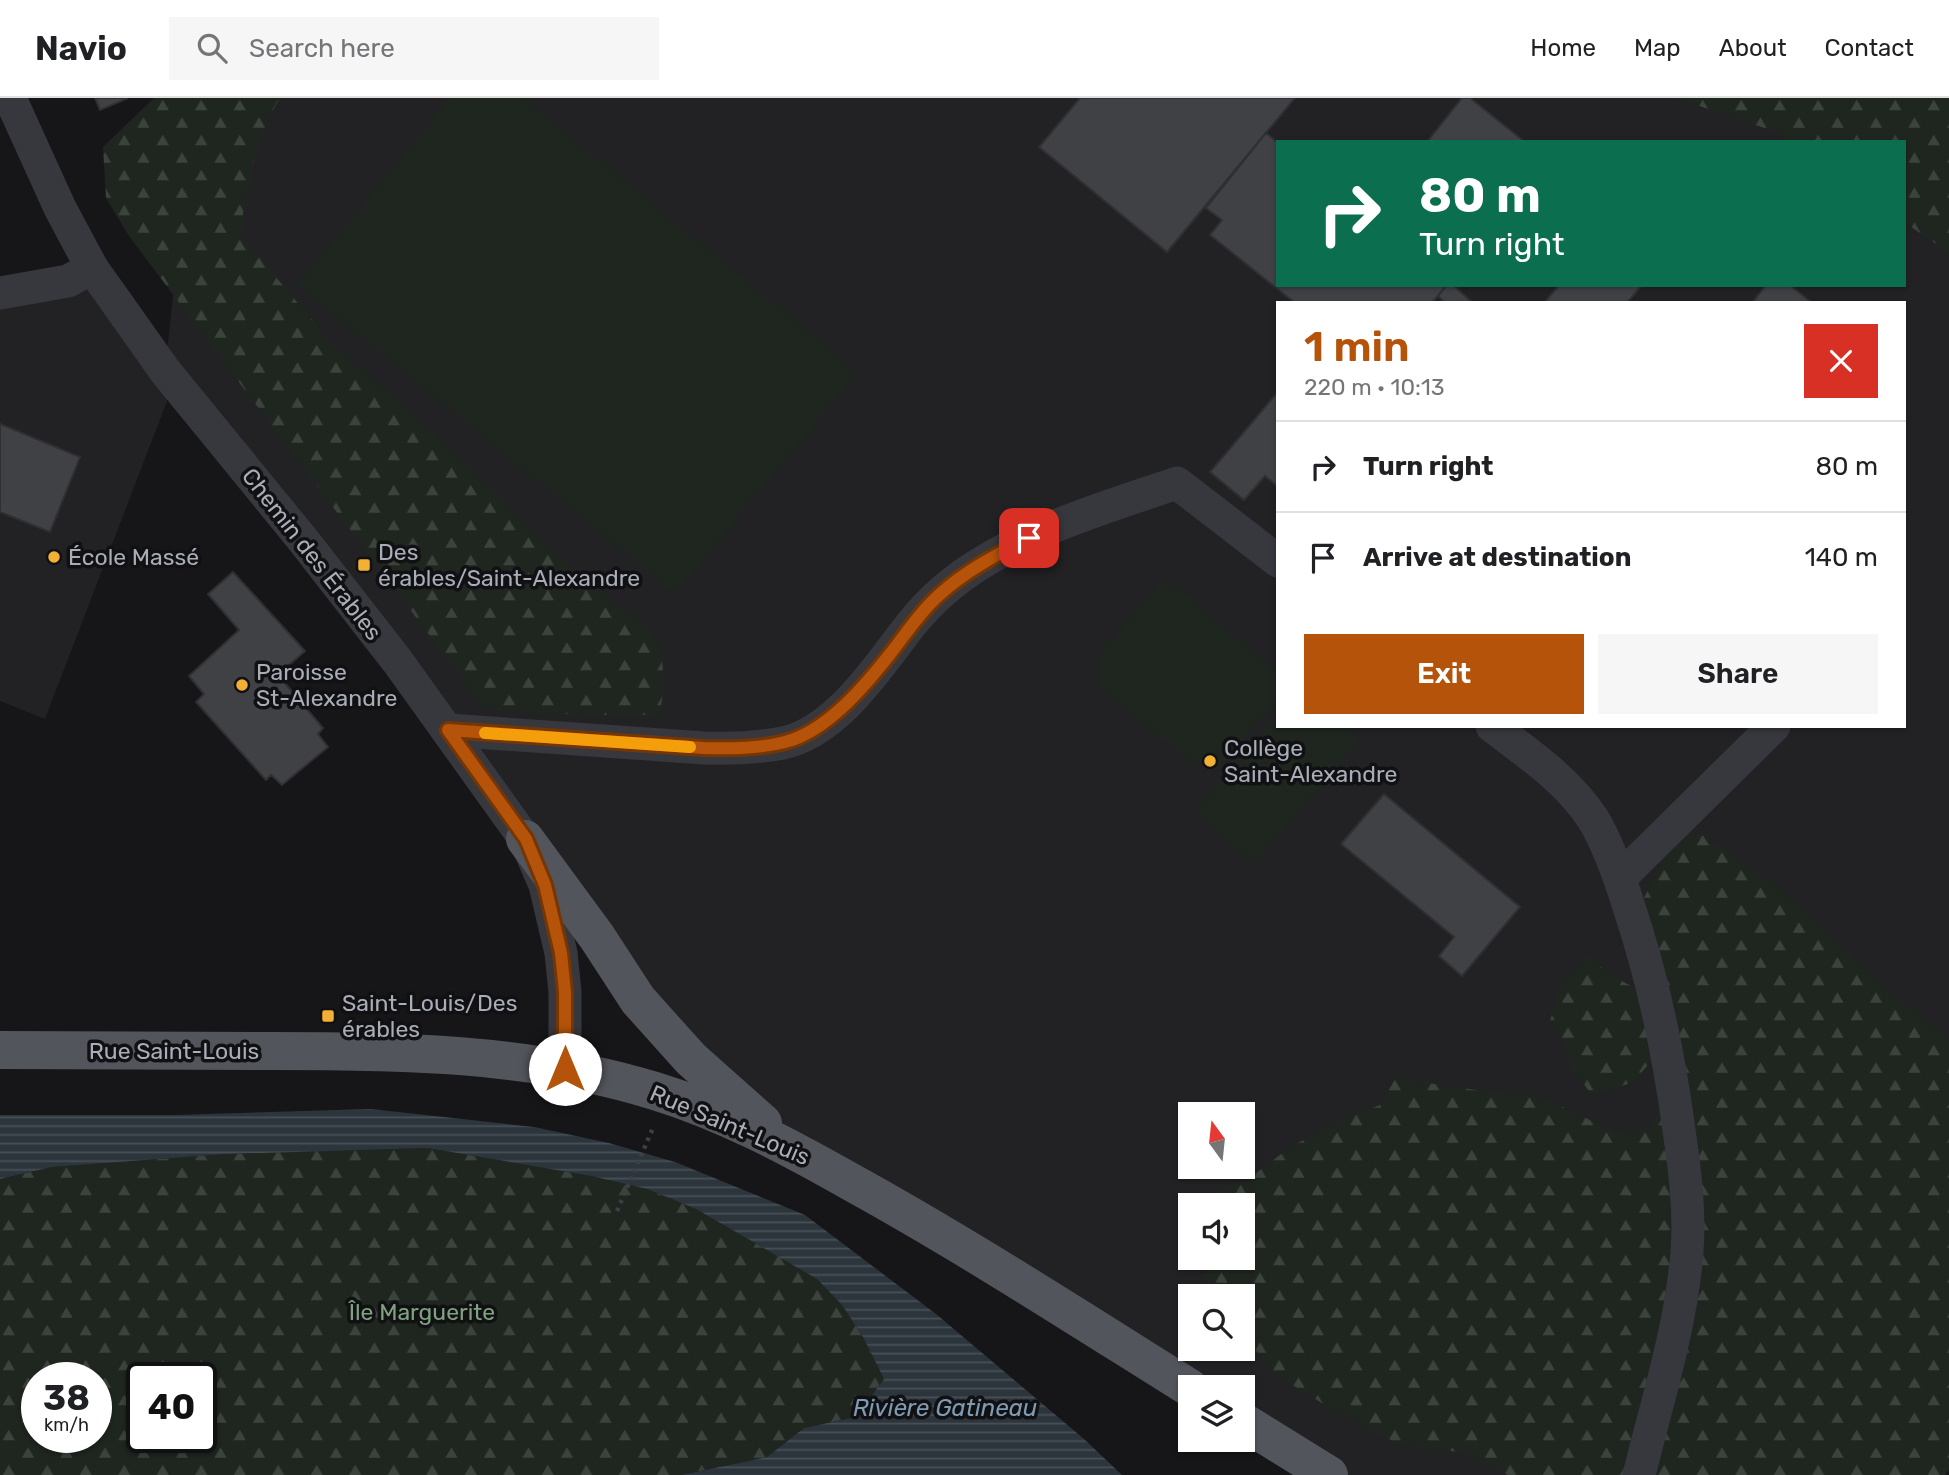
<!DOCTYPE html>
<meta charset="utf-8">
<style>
body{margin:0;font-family:Rubik,sans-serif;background:#f6f6f6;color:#202124;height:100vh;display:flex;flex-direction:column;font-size:26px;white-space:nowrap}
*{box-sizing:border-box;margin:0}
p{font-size:23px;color:#757577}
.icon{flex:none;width:38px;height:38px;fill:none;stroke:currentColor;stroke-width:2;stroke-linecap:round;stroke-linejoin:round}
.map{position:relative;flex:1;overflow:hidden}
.side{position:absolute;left:1276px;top:203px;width:630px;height:427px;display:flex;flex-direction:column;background:#fff;border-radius:0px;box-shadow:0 2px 5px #0004}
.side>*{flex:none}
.guide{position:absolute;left:1276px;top:42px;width:630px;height:147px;border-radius:0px;box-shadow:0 2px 5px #0004;background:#0b6e4f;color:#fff;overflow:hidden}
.needle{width:46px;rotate:345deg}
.buttons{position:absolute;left:1178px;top:1004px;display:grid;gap:14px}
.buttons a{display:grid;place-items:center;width:77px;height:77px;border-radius:0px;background:#fff;box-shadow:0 2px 5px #0004;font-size:35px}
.speed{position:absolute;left:21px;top:1264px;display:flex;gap:14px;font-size:35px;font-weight:700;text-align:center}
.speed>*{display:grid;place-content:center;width:91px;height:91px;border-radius:50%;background:#fff;box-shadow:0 2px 5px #0004;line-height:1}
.speed small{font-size:18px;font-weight:400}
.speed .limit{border:4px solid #111;border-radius:10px;background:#fff;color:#111}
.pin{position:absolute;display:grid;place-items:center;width:60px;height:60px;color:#fff;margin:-30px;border-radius:14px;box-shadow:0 4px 10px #0006}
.me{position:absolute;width:77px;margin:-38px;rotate:0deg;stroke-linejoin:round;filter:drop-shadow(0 0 5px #0008)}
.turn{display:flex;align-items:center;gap:24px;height:147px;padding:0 28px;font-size:32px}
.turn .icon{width:91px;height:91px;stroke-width:2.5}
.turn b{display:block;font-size:49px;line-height:60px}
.round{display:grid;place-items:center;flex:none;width:74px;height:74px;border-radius:0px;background:#f6f6f6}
.overview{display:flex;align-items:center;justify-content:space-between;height:119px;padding:0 28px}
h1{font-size:42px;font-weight:600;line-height:52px;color:#b45309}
.primary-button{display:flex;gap:14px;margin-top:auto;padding:14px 28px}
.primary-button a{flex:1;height:80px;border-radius:0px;background:#b45309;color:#fff;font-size:28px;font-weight:600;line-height:80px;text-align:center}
.primary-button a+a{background:#f6f6f6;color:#202124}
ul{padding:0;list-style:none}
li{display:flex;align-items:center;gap:21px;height:91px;padding:0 28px;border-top:2px solid #e0e0e0}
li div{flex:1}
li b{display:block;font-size:26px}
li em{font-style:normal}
header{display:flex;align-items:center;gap:42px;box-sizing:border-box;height:98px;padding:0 35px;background:#fff;border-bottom:2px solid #e0e0e0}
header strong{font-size:33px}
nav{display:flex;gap:38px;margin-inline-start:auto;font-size:24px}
.search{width:490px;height:63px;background:#f6f6f6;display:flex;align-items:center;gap:18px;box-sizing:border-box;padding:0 24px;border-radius:0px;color:#757577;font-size:26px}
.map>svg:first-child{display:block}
</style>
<header>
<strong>Navio</strong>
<div class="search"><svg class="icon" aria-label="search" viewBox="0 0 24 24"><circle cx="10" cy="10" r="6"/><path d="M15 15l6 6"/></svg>Search here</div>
<nav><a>Home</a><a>Map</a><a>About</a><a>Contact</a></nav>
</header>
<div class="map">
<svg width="1949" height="1377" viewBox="0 0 1949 1377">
<defs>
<pattern id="forest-firs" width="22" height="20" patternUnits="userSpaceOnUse" patternTransform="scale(1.75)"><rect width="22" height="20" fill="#1e261f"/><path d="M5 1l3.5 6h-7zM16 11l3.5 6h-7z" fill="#3c433d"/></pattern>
<pattern id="water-rules" width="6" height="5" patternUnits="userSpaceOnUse" patternTransform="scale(1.75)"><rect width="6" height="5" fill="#2c353c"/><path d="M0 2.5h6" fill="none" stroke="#485056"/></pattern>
</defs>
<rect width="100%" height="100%" fill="#161618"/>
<path fill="#222225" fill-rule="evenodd" d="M 202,0 L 1949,0 L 1949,1371 L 1945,1377 L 1329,1377 L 1243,1323 L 1242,1290 L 1190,1290 L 914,1119 L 691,961 L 174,285 L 45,621 L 0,603 L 0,195 L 92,170 L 165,271 L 182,115 ZM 1278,44 L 1904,44 L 1904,187 L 1278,187 ZM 1278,205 L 1904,205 L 1904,628 L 1278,628 ZM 1190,1017 L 1242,1017 L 1242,1069 L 1190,1069 ZM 1190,1108 L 1242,1108 L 1242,1160 L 1190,1160 ZM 1190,1199 L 1242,1199 L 1242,1251 L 1190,1251 Z"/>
<g fill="url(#forest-firs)" fill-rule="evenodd">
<path d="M 154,0 L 280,0 C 255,40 246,92 240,137 L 331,244 L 464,363 L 551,451 L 615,508 L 646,527 L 661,552 L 664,584 L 660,617 L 584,617 L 485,611 L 129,138 L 106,100 L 103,49 Z"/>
<path d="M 1676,0 L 1949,0 L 1949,155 L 1904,124 L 1904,44 L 1791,44 L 1779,35 Z"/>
<path d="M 1687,736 L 1704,738 L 1778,790 L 1891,894 L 1949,942 L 1949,1371 L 1945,1377 L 1508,1377 L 1465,1355 L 1399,1346 L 1340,1316 L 1276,1277 L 1243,1237 L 1242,1199 L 1215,1199 L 1204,1177 L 1201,1160 L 1242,1160 L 1242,1108 L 1205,1108 L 1221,1091 L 1248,1081 L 1292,1048 L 1343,1022 L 1380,1007 L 1396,979 L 1451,989 L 1545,1000 L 1614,1034 L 1648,1031 L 1674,992 L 1653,962 L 1631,985 L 1592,997 L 1571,969 L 1561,938 L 1550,923 L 1562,883 L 1588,857 L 1610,877 L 1637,891 L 1640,808 L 1666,756 Z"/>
<path d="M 428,1050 L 591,1078 L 647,1091 L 696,1111 L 817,1181 L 842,1207 L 863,1239 L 884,1281 L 856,1319 L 804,1330 L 767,1359 L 681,1377 L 0,1377 L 0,1081 L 52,1069 L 226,1056 ZM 37,1279 L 96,1279 L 96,1339 L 37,1339 ZM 142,1279 L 201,1279 L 201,1339 L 142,1339 Z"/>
</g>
<g fill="#1e261f">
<path d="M 450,0 L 524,0 L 858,274 L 675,496 L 297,187 Z"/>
<path d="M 1161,483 L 1181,491 L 1277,575 L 1277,603 L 1221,667 L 1189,663 L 1099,589 L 1097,559 Z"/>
<path d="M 1277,615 L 1278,628 L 1349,628 L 1357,645 L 1259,761 L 1245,759 L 1203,722 L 1199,709 Z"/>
</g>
<path fill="url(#water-rules)" d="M 371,1011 L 534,1029 L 609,1045 L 675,1064 L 805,1117 L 936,1216 L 1084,1341 L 1122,1377 L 681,1377 L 767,1359 L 804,1330 L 856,1319 L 884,1281 L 863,1239 L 842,1207 L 817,1181 L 696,1111 L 647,1091 L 591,1078 L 428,1050 L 226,1056 L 52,1069 L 0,1081 L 0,1017 L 176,1017 Z"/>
<g fill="#404145" stroke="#303034" stroke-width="2">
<path d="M 95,0 L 128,0 L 100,12 Z"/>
<path d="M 1080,0 L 1295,0 L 1167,154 L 1039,49 Z"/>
<path d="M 1462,0 L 1470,0 L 1525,44 L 1427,44 Z"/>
<path d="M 1266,35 L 1278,45 L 1278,187 L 1447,187 L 1432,205 L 1295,205 L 1210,137 L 1222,122 L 1206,110 Z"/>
<path d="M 1447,187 L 1453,187 L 1473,205 L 1445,205 L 1438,198 Z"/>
<path d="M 1559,187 L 1642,187 L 1627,205 L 1544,205 Z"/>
<path d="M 1766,187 L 1790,187 L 1812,205 L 1752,205 Z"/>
<path d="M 1277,295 L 1278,389 L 1265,378 L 1244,402 L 1210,374 Z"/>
<path d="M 0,326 L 80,359 L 50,434 L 0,414 Z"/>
<path d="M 233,474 L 305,553 L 278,577 L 323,630 L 318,636 L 328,649 L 282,687 L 271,677 L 266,682 L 196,604 L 204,596 L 189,578 L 239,532 L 208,496 Z"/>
<path d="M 1384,696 L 1520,809 L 1462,878 L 1439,858 L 1454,839 L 1341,746 Z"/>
</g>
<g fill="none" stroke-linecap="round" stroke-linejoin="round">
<path stroke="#3d3f44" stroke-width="4.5" stroke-dasharray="3.5 5" stroke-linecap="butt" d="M 617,1113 L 653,1030"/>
<g stroke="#37383d" stroke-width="33">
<path d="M 10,0 L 60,110 L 92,170 L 112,198 L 165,273 L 303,442 L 398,564 L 525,741 L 545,787 L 561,855 L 565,894 L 565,971"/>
<path d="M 0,195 L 68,183 L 92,170"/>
<path d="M 1492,628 C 1528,656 1568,682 1593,721 C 1609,747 1620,780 1629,809 C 1653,881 1669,957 1679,1032 C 1685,1073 1690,1113 1687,1154 C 1681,1229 1657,1304 1639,1377"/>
<path d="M 448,632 L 704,650 C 731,651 757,650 783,645 C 839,633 880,565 913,524 C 927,507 945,490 963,477 C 1027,432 1104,410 1177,385 L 1278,463"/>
<path d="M 1620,780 L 1774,628"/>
</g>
<g stroke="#53555c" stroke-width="38">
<path d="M 525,741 L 597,839 L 638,902 L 691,961 L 763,1025"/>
<path d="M 0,952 C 89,952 179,953 268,953 C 399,953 529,954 655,993 C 724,1014 789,1049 851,1084 C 967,1148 1078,1220 1190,1290"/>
<path d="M 1242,1323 L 1329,1377"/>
</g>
</g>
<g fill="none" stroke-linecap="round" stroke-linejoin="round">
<g stroke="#753606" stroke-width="18">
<path id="route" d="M 565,971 L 565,894 L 561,855 L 545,787 L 526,741 L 448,632 L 704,650 C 731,651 759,651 785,644 C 826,634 865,588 890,556 C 906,536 919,515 938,498 C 965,473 996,457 1029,440"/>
</g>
<use href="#route" stroke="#b45309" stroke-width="12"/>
<path stroke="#f59e0b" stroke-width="12" d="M 485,635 L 690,649"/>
</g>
<g fill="#f2b134" stroke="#111113" stroke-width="2.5">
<circle cx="54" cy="459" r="7"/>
<rect x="357" y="460" width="14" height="14" rx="3.5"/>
<circle cx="242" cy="587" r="7"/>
<circle cx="1210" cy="663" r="7"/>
<rect x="321" y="911" width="14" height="14" rx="3.5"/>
</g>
<g text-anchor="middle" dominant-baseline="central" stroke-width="7" stroke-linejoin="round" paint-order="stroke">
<g font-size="23" fill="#a8adb8" stroke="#111113" text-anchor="start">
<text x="378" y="454">Des<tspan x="378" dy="26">érables/Saint-Alexandre</tspan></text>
<text x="68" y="459">École Massé</text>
<text x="256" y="574">Paroisse<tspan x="256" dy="26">St-Alexandre</tspan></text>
<text x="1224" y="650">Collège<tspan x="1224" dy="26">Saint-Alexandre</tspan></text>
<text x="342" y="905">Saint-Louis/Des<tspan x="342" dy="26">érables</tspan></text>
</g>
<g font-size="23" fill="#a8adb8" stroke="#111113">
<text transform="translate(312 456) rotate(52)">Chemin des Érables</text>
<text x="174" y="953">Rue Saint-Louis</text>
<text transform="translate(730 1027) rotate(23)">Rue Saint-Louis</text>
</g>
<g font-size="23" fill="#7fa381" stroke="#111113">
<text x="422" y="1214">Île Marguerite</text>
</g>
<g font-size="24" font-style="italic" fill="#7f9bb3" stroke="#111113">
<text x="945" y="1310">Rivière Gatineau</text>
</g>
</g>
</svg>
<div class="buttons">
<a><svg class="needle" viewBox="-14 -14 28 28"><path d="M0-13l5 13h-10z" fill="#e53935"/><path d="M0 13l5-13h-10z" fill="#757577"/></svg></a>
<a><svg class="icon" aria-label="sound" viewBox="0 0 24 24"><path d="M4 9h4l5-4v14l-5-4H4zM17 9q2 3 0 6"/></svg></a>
<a><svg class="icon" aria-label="search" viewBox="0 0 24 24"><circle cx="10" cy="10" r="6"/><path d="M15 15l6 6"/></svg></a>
<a><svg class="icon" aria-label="layers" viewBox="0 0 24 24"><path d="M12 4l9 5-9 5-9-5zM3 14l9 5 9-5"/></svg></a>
</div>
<div class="speed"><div>38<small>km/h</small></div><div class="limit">40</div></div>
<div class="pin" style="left:1029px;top:440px;background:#d93025"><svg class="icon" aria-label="arrive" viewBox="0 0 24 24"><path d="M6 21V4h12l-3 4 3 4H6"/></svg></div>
<svg class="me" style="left:565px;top:971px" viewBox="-20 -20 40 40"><circle r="19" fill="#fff"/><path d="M0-13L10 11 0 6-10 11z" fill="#b45309"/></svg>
<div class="guide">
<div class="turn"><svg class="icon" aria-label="right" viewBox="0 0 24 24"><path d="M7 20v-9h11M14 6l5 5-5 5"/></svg><div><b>80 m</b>Turn right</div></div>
</div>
<section class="side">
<div class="overview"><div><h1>1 min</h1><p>220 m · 10:13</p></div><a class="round" style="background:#d93025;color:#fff"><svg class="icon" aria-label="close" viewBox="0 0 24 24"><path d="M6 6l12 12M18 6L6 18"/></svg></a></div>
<ul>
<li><svg class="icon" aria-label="right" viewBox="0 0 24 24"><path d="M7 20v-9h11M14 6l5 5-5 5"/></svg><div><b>Turn right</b></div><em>80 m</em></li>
<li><svg class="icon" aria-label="arrive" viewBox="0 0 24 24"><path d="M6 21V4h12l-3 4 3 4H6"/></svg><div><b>Arrive at destination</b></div><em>140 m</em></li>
</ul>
<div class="primary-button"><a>Exit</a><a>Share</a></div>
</section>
</div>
